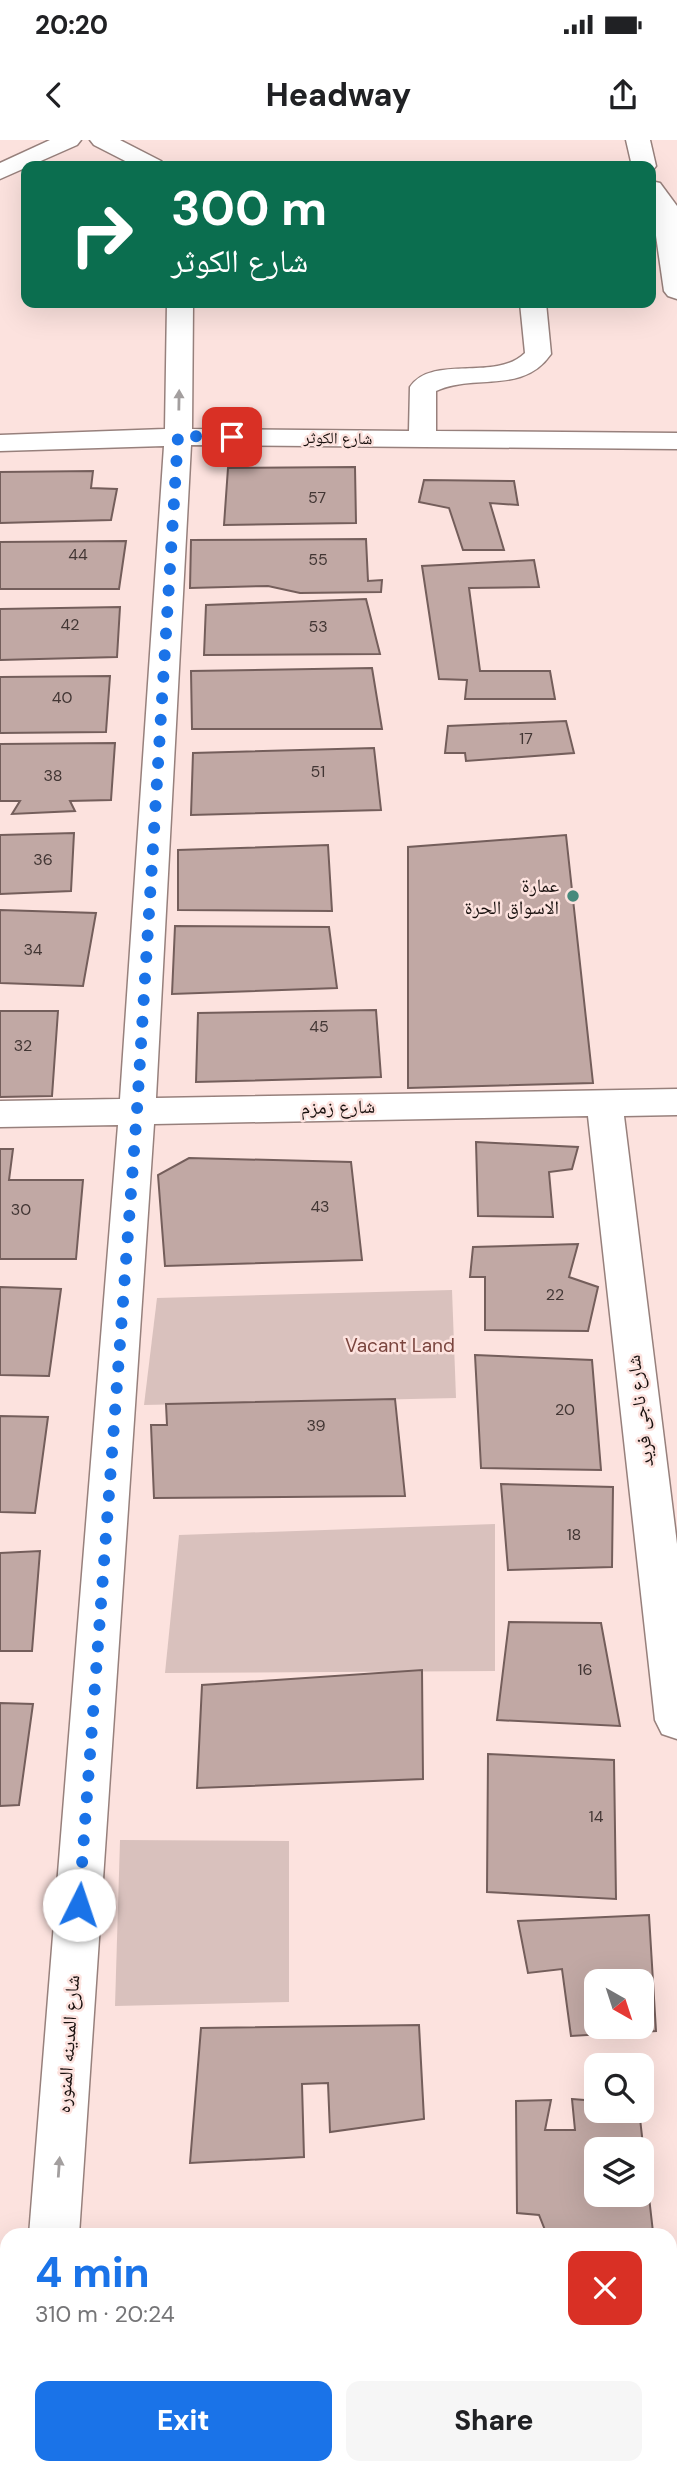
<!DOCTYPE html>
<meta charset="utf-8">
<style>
body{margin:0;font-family:"DM Sans","Noto Naskh Arabic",sans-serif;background:#f6f6f6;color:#202124;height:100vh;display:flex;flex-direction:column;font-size:26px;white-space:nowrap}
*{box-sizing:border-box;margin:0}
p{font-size:23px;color:#757577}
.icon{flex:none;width:38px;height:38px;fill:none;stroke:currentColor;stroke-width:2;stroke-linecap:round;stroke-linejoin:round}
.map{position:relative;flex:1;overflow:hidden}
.details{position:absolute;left:0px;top:2088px;width:677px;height:247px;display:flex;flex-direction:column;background:#fff;border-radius:21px 21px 0 0;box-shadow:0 7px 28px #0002}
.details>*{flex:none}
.guide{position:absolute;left:21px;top:21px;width:635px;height:147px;border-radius:14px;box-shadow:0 7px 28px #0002;background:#0b6e4f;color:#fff;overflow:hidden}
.needle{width:46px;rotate:141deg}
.fabs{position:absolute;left:584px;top:1829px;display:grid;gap:14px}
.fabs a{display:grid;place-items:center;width:70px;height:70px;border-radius:14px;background:#fff;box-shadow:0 7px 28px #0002;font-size:35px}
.pin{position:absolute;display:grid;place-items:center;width:60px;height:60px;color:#fff;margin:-30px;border-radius:14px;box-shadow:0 4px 10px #0006}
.me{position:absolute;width:77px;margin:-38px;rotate:4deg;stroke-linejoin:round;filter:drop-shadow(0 0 5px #0008)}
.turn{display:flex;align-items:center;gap:24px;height:147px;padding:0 35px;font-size:32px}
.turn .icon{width:91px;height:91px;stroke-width:2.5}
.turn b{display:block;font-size:49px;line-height:60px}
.round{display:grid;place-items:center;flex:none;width:74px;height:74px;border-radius:14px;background:#f6f6f6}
.overview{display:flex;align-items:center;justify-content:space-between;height:119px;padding:0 35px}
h1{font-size:42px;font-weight:800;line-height:52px;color:#1a73e8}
.button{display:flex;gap:14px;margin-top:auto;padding:14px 35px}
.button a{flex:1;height:80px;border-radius:14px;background:#1a73e8;color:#fff;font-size:28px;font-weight:800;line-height:80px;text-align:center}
.button a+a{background:#f6f6f6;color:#202124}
.status{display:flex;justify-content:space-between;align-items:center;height:49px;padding:0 35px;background:#fff;direction:ltr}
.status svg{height:19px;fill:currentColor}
header{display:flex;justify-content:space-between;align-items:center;height:91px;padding:0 35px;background:#fff;font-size:32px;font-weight:800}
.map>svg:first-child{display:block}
</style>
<div class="status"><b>20:20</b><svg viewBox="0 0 49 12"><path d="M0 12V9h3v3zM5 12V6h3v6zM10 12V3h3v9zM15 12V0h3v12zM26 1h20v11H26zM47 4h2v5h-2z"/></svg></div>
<header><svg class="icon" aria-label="back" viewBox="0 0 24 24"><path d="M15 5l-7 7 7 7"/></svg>Headway<svg class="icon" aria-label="share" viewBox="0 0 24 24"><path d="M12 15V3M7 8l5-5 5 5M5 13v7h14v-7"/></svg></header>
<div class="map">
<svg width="677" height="2333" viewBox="0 0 677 2333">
<rect width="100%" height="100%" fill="#fce2de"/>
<g fill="#d9c1bd">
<path d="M 452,1150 L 456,1258 L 144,1265 L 157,1158 Z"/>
<path d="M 495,1384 L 495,1531 L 165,1533 L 179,1395 Z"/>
<path d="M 120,1700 L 289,1701 L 289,1862 L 115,1866 Z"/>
</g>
<g fill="#c1a8a4" stroke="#745e5b" stroke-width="2" fill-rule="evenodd">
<path d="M 355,327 L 356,383 L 224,385 L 228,328 Z"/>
<path d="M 93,331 L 91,348 L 117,349 L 111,380 L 0,383 L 0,332 Z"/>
<path d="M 424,340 L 514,341 L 518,365 L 490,363 L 504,410 L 463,410 L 449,368 L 419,362 Z"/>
<path d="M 366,399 L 368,441 L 382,440 L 381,452 L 300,453 L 268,446 L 190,448 L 191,400 Z"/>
<path d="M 126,401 L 119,449 L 0,449 L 0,402 Z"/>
<path d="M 534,420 L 539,447 L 469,448 L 480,531 L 550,531 L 555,559 L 465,559 L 467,540 L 439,539 L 422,426 Z"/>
<path d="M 366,459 L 380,514 L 204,515 L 206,465 Z"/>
<path d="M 120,467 L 117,517 L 0,520 L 0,469 Z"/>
<path d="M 372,528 L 382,589 L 192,589 L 191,531 Z"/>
<path d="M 110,536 L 106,592 L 0,593 L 0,537 Z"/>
<path d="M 566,581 L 574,613 L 466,621 L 465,613 L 445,613 L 448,586 Z"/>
<path d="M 115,603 L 111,660 L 70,661 L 75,671 L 12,674 L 20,661 L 0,661 L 0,604 Z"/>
<path d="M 374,608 L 381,670 L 191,675 L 193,613 Z"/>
<path d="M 74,693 L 71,751 L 0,754 L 0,695 Z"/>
<path d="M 566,695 L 593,943 L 408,948 L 408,707 Z"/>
<path d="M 328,705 L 332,771 L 178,770 L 178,710 Z"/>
<path d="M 0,770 L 96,773 L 83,846 L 0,843 Z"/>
<path d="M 175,786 L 329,787 L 337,848 L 172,854 Z"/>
<path d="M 376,870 L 381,937 L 196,942 L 198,873 Z"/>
<path d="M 0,871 L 58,871 L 52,956 L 0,957 Z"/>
<path d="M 476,1002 L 578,1007 L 572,1029 L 549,1032 L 553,1077 L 478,1076 Z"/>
<path d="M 0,1009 L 13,1009 L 9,1040 L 83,1040 L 76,1119 L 0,1119 Z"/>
<path d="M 189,1018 L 351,1022 L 362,1120 L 165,1126 L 158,1035 Z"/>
<path d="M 578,1104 L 569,1137 L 598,1147 L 588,1191 L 485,1190 L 485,1137 L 470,1137 L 473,1107 Z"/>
<path d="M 0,1147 L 61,1149 L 49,1236 L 0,1235 Z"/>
<path d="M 475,1215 L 592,1220 L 601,1330 L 481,1328 Z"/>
<path d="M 395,1259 L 405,1356 L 154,1358 L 151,1285 L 167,1285 L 166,1264 Z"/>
<path d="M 0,1276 L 48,1277 L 35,1373 L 0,1372 Z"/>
<path d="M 501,1344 L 613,1347 L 612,1427 L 508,1430 Z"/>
<path d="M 40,1411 L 32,1511 L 0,1511 L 0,1413 Z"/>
<path d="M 509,1482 L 601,1483 L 620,1586 L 497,1580 Z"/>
<path d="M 422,1530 L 423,1639 L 197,1648 L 202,1545 Z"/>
<path d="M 0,1563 L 33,1564 L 19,1665 L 0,1666 Z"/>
<path d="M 488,1614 L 614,1620 L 616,1759 L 487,1752 Z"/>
<path d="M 649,1775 L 656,1891 L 571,1896 L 562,1829 L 528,1833 L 518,1781 ZM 597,1841 L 642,1841 L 642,1886 L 597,1886 Z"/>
<path d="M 419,1885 L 424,1979 L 330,1992 L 328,1943 L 302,1944 L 304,2017 L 190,2023 L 201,1888 Z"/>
<path d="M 572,1959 L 597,1961 L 597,1970 L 639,1970 L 653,2092 L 545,2090 L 539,2075 L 517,2073 L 516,1961 L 551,1960 L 545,1990 L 575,1990 ZM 597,2009 L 642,2009 L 642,2054 L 597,2054 Z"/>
<path d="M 311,2328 L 476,2328 L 476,2333 L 313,2333 Z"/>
</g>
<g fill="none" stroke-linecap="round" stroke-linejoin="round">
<g stroke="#97807c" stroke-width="3">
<g id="minor">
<path d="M 50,0 L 81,0 L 77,5 L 0,39 L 0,23 Z"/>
<path d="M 90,0 L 120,0 L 161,21 L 165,26 L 135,26 L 94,5 Z"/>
<path d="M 664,61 L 673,63 L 677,73 L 677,159 L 668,156 L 664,151 L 652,68 L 655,63 Z"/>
<path d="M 167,163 L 193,163 L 192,289 L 409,291 L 410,247 C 432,214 496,242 525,213 L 520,163 L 546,163 L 551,214 C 523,255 475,233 436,251 L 436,291 L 677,293 L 677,309 L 191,305 L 156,958 L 677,949 L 677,975 L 624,976 L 677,1404 L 677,1599 L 662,1594 L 655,1580 L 588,976 L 154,984 L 79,2095 L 29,2095 L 118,985 L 0,987 L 0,961 L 120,959 L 164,306 L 0,311 L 0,295 L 165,289 Z"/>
<path d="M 0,2115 L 7,2116 L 7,2168 L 0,2167 Z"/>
<path d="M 10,2328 L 64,2328 L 63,2333 L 9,2333 Z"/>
</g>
</g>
<g stroke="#97807c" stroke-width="3">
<g id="major">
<path d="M 626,0 L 650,0 L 656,26 L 652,31 L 651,26 L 632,26 Z"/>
<path d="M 651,41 L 660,43 L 677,66 L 677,85 L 668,83 L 651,67 Z"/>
</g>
</g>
<use href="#minor" fill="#fff" fill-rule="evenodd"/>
<use href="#major" fill="#fff" fill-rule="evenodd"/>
</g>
<defs><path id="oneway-solid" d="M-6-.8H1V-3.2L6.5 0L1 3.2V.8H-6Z" transform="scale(1.75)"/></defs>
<g fill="#a39f9f">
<use href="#oneway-solid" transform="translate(179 260) rotate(-89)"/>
<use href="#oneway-solid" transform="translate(59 2027) rotate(-86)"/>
</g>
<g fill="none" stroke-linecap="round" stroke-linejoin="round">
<path stroke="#1a73e8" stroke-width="12" stroke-dasharray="0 21.6" d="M 79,1765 L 137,970 L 178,296 L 232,297"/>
</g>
<circle fill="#478a7c" stroke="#fce2de" stroke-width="2.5" cx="573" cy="756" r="7"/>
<g text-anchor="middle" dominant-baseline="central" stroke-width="5" stroke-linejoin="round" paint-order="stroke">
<g font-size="16" fill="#18100e" stroke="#fce2de">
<text transform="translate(338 298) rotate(1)">شارع الكوثر</text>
</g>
<g font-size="16" fill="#423634">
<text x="317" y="357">57</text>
<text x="78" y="414">44</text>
<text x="318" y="419">55</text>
<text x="70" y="484">42</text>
<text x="318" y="486">53</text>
<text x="62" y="557">40</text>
<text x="526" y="598">17</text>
<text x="318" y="631">51</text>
<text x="53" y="635">38</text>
<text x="43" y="719">36</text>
<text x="33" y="809">34</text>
<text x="319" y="886">45</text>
<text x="23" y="905">32</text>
<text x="320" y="1066">43</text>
<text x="21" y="1069">30</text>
<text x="555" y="1154">22</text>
<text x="565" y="1269">20</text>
<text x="316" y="1285">39</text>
<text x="574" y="1394">18</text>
<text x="585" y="1529">16</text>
<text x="596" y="1676">14</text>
</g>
<g font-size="19" fill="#18100e" stroke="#fce2de" text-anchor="end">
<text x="559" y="745">عمارة<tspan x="559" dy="22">الاسواق الحرة</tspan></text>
</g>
<g font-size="19" fill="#18100e" stroke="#fce2de">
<text transform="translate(338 967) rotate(-1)">شارع زمزم</text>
<text transform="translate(640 1271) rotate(-97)">شارع ناجى فريد</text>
<text transform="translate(68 1904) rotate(-86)">شارع المدينه المنوره</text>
</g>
<g font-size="19" fill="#7a453e" stroke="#fce2de">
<text x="400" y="1205">Vacant Land</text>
</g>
</g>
</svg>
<div class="fabs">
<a><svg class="needle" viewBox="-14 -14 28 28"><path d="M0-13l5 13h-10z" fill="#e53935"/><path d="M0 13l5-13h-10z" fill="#757577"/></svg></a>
<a><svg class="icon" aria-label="search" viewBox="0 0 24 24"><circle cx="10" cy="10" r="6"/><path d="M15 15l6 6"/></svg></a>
<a><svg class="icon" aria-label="layers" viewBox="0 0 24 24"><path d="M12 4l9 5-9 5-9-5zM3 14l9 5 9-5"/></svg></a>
</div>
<div class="pin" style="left:232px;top:297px;background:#d93025"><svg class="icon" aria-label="arrive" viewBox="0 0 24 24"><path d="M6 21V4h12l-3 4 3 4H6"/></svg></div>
<svg class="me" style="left:79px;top:1765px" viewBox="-20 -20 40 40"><circle r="19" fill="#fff"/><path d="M0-13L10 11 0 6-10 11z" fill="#1a73e8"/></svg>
<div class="guide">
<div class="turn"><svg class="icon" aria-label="right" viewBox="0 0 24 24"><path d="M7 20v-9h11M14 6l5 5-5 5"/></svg><div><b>300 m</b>شارع الكوثر</div></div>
</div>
<section class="details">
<div class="overview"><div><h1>4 min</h1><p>310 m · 20:24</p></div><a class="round" style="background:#d93025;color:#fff"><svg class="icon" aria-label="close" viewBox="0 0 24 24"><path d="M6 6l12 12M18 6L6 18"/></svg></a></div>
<div class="button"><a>Exit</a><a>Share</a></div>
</section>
</div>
